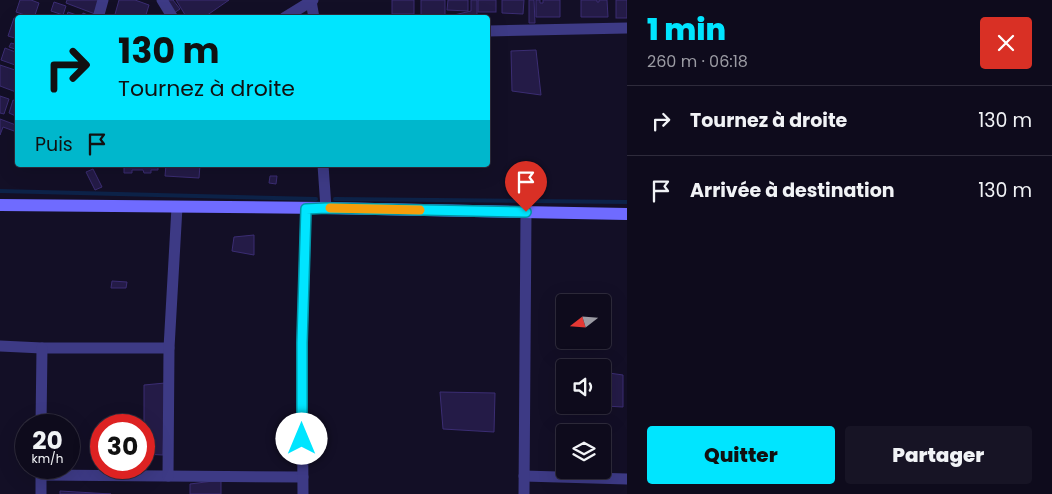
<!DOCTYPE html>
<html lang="fr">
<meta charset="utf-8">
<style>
body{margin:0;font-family:Poppins,sans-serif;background:#171425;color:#f1f3f6;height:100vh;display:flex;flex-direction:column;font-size:19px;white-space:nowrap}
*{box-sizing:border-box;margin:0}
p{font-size:16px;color:#9b9ba3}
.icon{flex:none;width:28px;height:28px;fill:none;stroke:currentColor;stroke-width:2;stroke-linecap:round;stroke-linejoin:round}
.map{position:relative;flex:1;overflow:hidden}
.drawer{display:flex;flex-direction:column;background:#0e0b1c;width:425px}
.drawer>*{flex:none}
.banner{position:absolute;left:15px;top:15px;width:475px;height:152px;border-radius:5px;box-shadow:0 5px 20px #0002,0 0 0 1px #2e2b3b;background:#00e5ff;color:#111;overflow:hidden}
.needle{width:32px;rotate:253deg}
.controls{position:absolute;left:556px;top:294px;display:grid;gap:10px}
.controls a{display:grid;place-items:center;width:55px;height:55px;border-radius:5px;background:#0e0b1c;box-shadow:0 5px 20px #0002,0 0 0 1px #2e2b3b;font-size:25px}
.speed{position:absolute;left:15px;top:414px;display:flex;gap:10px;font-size:25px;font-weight:700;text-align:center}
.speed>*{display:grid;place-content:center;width:65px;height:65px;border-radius:50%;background:#0e0b1c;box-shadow:0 5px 20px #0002,0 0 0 1px #2e2b3b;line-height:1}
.speed small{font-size:12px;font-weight:400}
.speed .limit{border:8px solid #d22;background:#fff;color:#111}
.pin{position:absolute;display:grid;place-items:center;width:42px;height:42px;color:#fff;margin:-51px -21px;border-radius:50% 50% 50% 0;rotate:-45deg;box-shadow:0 0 5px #0007}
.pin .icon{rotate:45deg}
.me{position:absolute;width:55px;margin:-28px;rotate:0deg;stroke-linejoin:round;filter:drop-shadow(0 0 4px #0008)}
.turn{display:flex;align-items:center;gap:18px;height:105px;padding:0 20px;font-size:22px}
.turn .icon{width:65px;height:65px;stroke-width:2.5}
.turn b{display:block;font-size:35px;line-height:42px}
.then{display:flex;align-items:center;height:48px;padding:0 20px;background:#0003;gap:10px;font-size:19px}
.round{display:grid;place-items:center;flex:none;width:52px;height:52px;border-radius:5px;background:#171425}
.overview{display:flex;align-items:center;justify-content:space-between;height:85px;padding:0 20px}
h1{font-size:30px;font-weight:800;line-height:38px;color:#00e5ff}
.button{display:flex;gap:10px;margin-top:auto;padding:10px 20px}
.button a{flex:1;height:58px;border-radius:5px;background:#00e5ff;color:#111;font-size:20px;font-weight:800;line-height:58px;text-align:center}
.button a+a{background:#171425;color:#f1f3f6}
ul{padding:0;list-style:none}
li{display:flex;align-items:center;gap:15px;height:70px;padding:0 20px;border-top:1px solid #2e2b3b}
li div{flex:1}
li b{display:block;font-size:19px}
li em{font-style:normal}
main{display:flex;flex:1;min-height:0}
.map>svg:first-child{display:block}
</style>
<main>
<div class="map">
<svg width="627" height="494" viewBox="0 0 627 494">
<rect width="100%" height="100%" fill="#130f26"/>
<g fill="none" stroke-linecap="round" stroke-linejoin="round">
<g stroke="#0c2248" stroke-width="4">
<path d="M 0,191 L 316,199"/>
<path d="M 335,199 L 627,202"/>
</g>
</g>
<g fill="#241b47" stroke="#3b2d73">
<path d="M 20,0 L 31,0 L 39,3 L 34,18 L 16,12 Z"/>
<path d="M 67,0 L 100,0 L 95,14 L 66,3 Z"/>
<path d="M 119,0 L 135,0 L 149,5 L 145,18 L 114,18 Z"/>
<path d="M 165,0 L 173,0 L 180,9 L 174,13 Z"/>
<path d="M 176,0 L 229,0 L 203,18 L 187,18 Z"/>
<rect x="392" y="0" width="22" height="14"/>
<rect x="421" y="0" width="24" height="18"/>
<path d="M 448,0 L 468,0 L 468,11 L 447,10 Z"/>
<path d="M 471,0 L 477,0 L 477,18 L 454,18 L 454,15 L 471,11 Z"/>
<rect x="478" y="0" width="18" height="12"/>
<path d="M 502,0 L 524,0 L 523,14 L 502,13 Z"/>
<path d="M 529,0 L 534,0 L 535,23 L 529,23 Z"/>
<path d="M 536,0 L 540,0 L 540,3 L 543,3 L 543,0 L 560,0 L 560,17 L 536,17 Z"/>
<path d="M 581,0 L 597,0 L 597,2 L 599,2 L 599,0 L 607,0 L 608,17 L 581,17 Z"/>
<rect x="616" y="0" width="11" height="18"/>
<path d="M 54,2 L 66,6 L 63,15 L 51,11 Z"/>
<path d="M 68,12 L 82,17 L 83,13 L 95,18 L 66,18 Z"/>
<path d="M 14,18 L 18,19 L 18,39 L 8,36 Z"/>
<path d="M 11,43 L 18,45 L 18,50 L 9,47 Z"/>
<path d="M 5,48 L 18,53 L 18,66 L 1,60 Z"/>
<path d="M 536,50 L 541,95 L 512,91 L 511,51 Z"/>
<path d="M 0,65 L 18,71 L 18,87 L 16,92 L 0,86 Z"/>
<path d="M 0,96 L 9,99 L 4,114 L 0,113 Z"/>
<path d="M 13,100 L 18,102 L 18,117 L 9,113 Z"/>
<path d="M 0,119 L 16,125 L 14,131 L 3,127 L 0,135 Z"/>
<path d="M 124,165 L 158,165 L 158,170 L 151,170 L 151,173 L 144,173 L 143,170 L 132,170 L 132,173 L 124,173 Z"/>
<path d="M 166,165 L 200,165 L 199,178 L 165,176 Z"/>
<path d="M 93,169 L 102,187 L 95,190 L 86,172 Z"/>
<path d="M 270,176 L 277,176 L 276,184 L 269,183 Z"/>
<path d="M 254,235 L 254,255 L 232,251 L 234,237 Z"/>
<path d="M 112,281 L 127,282 L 126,288 L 111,288 Z"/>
<path d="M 602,372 L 623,375 L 623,407 L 587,405 L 602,405 Z"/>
<path d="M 165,383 L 163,455 L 144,454 L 144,385 Z"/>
<path d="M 440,392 L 495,393 L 494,432 L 443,429 Z"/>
<path d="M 221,480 L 221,494 L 190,494 L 190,484 Z"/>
<path d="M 60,491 L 111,494 L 60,494 Z"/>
</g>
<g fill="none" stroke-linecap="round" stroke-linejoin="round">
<g stroke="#3d3a85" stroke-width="11">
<path d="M 162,0 L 173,18"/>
<path d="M 311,1 L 314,18"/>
<path d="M 98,18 L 103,0"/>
<path d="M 284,18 L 313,0"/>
<path d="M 488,31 L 627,28"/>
<path d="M 323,165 L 326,208"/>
<path d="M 0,346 L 42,348 L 169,348"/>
<path d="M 41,425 L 42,348"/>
<path d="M 41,475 L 303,477"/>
<path d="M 168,476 L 169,348 L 177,207"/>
<path d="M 524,476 L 627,479"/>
<path d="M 41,494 L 41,468"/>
<path d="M 303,494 L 302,343 L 306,209"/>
<path d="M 524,494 L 526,212"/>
</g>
<path stroke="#6f6bff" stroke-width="12" d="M 0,205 L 326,208 L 627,214"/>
</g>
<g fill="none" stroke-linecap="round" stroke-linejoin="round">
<g stroke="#0095a6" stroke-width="12">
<path id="route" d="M 302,439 L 302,343 L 306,209 L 326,208 L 526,212"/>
</g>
<use href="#route" stroke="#00e5ff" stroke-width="9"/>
<path stroke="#f59e0b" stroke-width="9" d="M 330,208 L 420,210"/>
</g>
</svg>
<div class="controls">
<a><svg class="needle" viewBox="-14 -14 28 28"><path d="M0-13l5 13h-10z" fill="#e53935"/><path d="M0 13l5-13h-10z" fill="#9b9ba3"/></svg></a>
<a><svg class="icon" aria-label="sound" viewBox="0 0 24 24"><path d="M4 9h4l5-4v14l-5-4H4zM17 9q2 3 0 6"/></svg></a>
<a><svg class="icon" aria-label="layers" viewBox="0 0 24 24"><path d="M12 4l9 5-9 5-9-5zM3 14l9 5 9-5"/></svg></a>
</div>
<div class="speed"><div>20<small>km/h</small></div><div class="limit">30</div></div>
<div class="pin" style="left:526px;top:212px;background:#d93025"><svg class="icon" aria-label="arrive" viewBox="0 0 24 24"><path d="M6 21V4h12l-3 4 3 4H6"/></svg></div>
<svg class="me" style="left:302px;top:439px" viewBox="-20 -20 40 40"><circle r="19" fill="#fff"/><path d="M0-13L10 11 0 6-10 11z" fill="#00e5ff"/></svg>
<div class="banner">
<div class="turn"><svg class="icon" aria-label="right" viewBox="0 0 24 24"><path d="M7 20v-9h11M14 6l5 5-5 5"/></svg><div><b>130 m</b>Tournez à droite</div></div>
<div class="then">Puis<svg class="icon" aria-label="arrive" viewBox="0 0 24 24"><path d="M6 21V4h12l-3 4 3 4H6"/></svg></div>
</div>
</div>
<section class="drawer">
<div class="overview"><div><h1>1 min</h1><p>260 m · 06:18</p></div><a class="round" style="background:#d93025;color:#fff"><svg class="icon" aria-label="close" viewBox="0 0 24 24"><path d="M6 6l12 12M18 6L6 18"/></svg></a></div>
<ul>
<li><svg class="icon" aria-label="right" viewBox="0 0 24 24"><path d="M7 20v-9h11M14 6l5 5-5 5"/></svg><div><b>Tournez à droite</b></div><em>130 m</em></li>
<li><svg class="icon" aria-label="arrive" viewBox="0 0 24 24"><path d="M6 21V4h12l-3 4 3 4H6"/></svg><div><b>Arrivée à destination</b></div><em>130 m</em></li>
</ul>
<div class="button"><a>Quitter</a><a>Partager</a></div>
</section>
</main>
